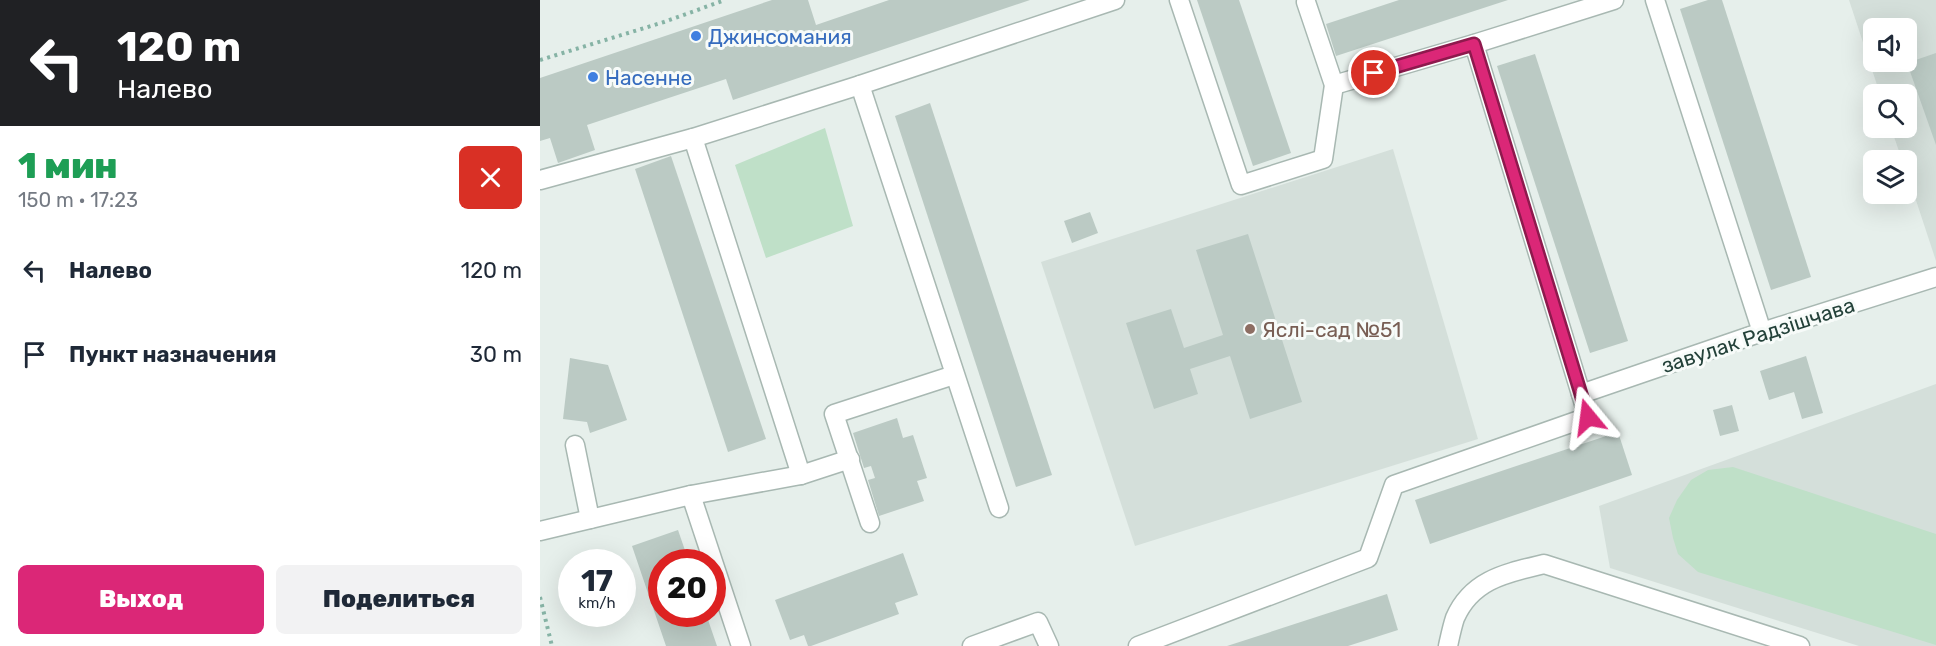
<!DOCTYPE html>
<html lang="ru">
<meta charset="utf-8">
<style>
body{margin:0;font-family:Rubik,sans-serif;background:#f2f2f3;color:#1f2937;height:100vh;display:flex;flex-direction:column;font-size:22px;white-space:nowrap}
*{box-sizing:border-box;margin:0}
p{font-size:20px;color:#747a83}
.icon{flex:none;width:33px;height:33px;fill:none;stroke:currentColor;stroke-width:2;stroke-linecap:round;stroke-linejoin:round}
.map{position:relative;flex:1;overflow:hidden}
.drawer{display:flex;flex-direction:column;background:#fff;width:540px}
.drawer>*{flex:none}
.top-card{background:#202124;color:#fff;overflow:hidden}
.controls{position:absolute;left:1323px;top:18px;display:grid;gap:12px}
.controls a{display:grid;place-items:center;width:54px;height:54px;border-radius:9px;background:#fff;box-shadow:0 6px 24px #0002;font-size:30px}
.speed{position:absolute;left:18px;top:549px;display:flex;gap:12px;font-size:30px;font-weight:700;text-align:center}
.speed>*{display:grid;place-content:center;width:78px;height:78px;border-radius:50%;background:#fff;box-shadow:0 6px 24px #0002;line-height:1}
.speed small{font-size:15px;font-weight:400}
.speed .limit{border:9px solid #d22;background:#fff;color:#111}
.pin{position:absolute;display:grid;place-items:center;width:51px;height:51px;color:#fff;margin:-26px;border:3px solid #fff;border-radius:50%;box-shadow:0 2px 6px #0007}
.me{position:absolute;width:66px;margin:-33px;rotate:344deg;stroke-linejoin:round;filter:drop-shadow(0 0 4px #0008)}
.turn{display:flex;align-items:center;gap:21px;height:126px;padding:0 18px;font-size:27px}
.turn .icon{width:78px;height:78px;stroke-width:2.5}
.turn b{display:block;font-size:42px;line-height:51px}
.round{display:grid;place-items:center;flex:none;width:63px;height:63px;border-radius:9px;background:#f2f2f3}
.headline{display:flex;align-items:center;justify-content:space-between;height:102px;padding:0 18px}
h1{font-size:36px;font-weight:800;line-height:45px;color:#1e9e55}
.action{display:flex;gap:12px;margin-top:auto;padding:12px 18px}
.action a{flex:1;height:69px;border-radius:9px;background:#db2777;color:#fff;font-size:24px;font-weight:800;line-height:69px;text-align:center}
.action a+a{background:#f2f2f3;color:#1f2937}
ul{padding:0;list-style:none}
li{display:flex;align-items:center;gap:18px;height:84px;padding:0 18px}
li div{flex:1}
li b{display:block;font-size:22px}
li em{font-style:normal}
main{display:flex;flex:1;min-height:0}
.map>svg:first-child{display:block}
</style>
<main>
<section class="drawer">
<div class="top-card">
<div class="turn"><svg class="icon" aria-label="left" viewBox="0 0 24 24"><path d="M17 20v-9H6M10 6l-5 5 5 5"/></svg><div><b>120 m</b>Налево</div></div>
</div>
<div class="headline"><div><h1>1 мин</h1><p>150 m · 17:23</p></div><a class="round" style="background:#d93025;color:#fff"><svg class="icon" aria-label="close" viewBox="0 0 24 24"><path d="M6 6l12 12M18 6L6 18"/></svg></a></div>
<ul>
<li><svg class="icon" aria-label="left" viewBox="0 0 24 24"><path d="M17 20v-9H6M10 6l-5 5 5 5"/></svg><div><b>Налево</b></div><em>120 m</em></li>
<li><svg class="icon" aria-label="arrive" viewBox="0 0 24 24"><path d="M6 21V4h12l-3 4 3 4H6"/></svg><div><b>Пункт назначения</b></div><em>30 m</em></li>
</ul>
<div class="action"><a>Выход</a><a>Поделиться</a></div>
</section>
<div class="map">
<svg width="1396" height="646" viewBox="0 0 1396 646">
<rect width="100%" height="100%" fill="#e6efeb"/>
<g fill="#d4dfda" fill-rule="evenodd">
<path d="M 1309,0 L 1396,0 L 1396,261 L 1367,173 L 1366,160 L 1362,160 L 1351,128 L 1366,128 L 1366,94 L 1340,94 ZM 1334,28 L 1366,28 L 1366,62 L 1334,62 Z"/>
<path d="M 853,149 L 938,439 L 595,546 L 501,262 Z"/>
<path d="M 1396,384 L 1396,646 L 1319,646 L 1070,568 L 1059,506 Z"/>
</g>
<g fill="#bfe0c8">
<path d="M 285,128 L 313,226 L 226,258 L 195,165 Z"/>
<path d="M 1193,467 L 1396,534 L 1396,645 L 1158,572 L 1138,554 L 1133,538 L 1129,518 L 1137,500 L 1151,480 L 1168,470 Z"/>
</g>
<g fill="#bbcac4">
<path d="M 232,0 L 268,0 L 276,25 L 349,0 L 490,0 L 193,100 L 186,79 L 47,125 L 55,150 L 18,163 L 10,138 L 0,141 L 0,78 Z"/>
<path d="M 657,0 L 699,0 L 751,153 L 713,166 Z"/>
<path d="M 859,0 L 968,0 L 796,56 L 786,24 Z"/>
<path d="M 1168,0 L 1182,0 L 1271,277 L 1231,290 L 1140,9 Z"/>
<path d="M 1396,53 L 1396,145 L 1367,63 Z"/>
<path d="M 995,54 L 1088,341 L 1050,353 L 957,66 Z"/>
<path d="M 390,103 L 512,475 L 476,487 L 355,116 Z"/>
<path d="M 131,156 L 226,439 L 188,452 L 95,169 Z"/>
<path d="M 550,212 L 558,233 L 532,243 L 524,221 Z"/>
<path d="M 708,234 L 762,402 L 710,419 L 690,356 L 650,369 L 658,394 L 614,409 L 586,323 L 631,309 L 644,348 L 683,335 L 656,250 Z"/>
<path d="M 1266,356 L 1283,413 L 1262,419 L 1254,392 L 1229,400 L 1220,371 Z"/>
<path d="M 30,358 L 68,365 L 87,420 L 50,433 L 47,422 L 23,419 Z"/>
<path d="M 1192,405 L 1199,431 L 1180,436 L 1173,410 Z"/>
<path d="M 357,418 L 363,438 L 373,435 L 387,478 L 377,481 L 384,501 L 339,516 L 328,480 L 335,478 L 331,466 L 324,468 L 313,433 Z"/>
<path d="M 1078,432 L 1092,475 L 890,544 L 875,500 Z"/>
<path d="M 138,530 L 149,562 L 122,562 L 122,614 L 166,614 L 177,646 L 126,646 L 92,546 Z"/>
<path d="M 363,553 L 378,595 L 355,603 L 359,614 L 271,646 L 268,646 L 264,635 L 250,640 L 235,600 Z"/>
<path d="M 847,594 L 858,630 L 808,646 L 687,646 Z"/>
</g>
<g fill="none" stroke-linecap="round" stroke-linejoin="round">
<g stroke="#a8b8b2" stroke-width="21">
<g id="minor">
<path d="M 639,0 L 701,185 L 783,159 L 794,85 L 766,2"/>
<path d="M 1115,0 L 1222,332"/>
<path d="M 794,85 L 934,44 L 1074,0"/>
<path d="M 153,138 L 261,475"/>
<path d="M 0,180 L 153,138 L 320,85"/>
<path d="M 1041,394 L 1222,332 L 1396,277"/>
<path d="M 35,445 L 50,519"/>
<path d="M 151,495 L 201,646"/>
<path d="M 459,508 L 320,85 L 575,0"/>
<path d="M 330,523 L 294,414 L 414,375"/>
<path d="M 0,531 L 151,495 L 261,475 L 310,459"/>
<path d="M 432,646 L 498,622 L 509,646"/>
<path d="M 598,646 L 828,558 L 854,485 L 1048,417 L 934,44"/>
<path d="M 908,646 C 910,637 912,627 915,618 C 932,579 967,573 1004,564 L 1260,646"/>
</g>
</g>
<g stroke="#86b3a5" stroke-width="4" stroke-dasharray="3 4.5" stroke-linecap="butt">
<path d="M 0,60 L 124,22 L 185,0"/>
<path d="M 0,597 L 12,646"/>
</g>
<use href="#minor" stroke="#fff" stroke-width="18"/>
</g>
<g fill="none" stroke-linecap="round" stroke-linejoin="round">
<g stroke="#8e194d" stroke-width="15">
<path id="route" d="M 834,73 L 934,44 L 1048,417"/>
</g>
<use href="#route" stroke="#db2777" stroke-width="10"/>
</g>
<g fill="#3f7fe0" stroke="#f7fbf9" stroke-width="2">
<circle cx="156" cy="36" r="6"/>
<circle cx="53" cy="77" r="6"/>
</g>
<circle fill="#8d6e63" stroke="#f7fbf9" stroke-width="2" cx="710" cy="329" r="6"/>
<g text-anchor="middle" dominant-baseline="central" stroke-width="6" stroke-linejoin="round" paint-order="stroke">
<g font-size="21" fill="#366cbe" stroke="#f7fbf9" text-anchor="start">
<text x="168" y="36">Джинсомания</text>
<text x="65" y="77">Насенне</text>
</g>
<g font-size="21" fill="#785e54" stroke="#f7fbf9" text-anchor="start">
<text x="722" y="329">Яслі-сад №51</text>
</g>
<g font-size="21" fill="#24423a" stroke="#f7fbf9">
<text transform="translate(1218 335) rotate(-18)">завулак Радзішчава</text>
</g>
</g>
</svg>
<div class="controls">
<a><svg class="icon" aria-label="sound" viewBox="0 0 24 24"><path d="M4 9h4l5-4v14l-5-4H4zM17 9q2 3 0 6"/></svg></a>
<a><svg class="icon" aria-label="search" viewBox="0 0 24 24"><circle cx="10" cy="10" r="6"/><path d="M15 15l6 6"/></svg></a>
<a><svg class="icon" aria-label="layers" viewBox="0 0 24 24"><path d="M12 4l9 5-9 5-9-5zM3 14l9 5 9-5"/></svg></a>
</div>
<div class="speed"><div>17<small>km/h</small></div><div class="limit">20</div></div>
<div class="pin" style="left:834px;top:73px;background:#d93025"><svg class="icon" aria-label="arrive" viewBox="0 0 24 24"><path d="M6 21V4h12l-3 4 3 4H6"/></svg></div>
<svg class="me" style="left:1048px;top:417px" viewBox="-20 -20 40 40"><path d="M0-17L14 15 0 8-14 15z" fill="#db2777" stroke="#fff" stroke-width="4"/></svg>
</div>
</main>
